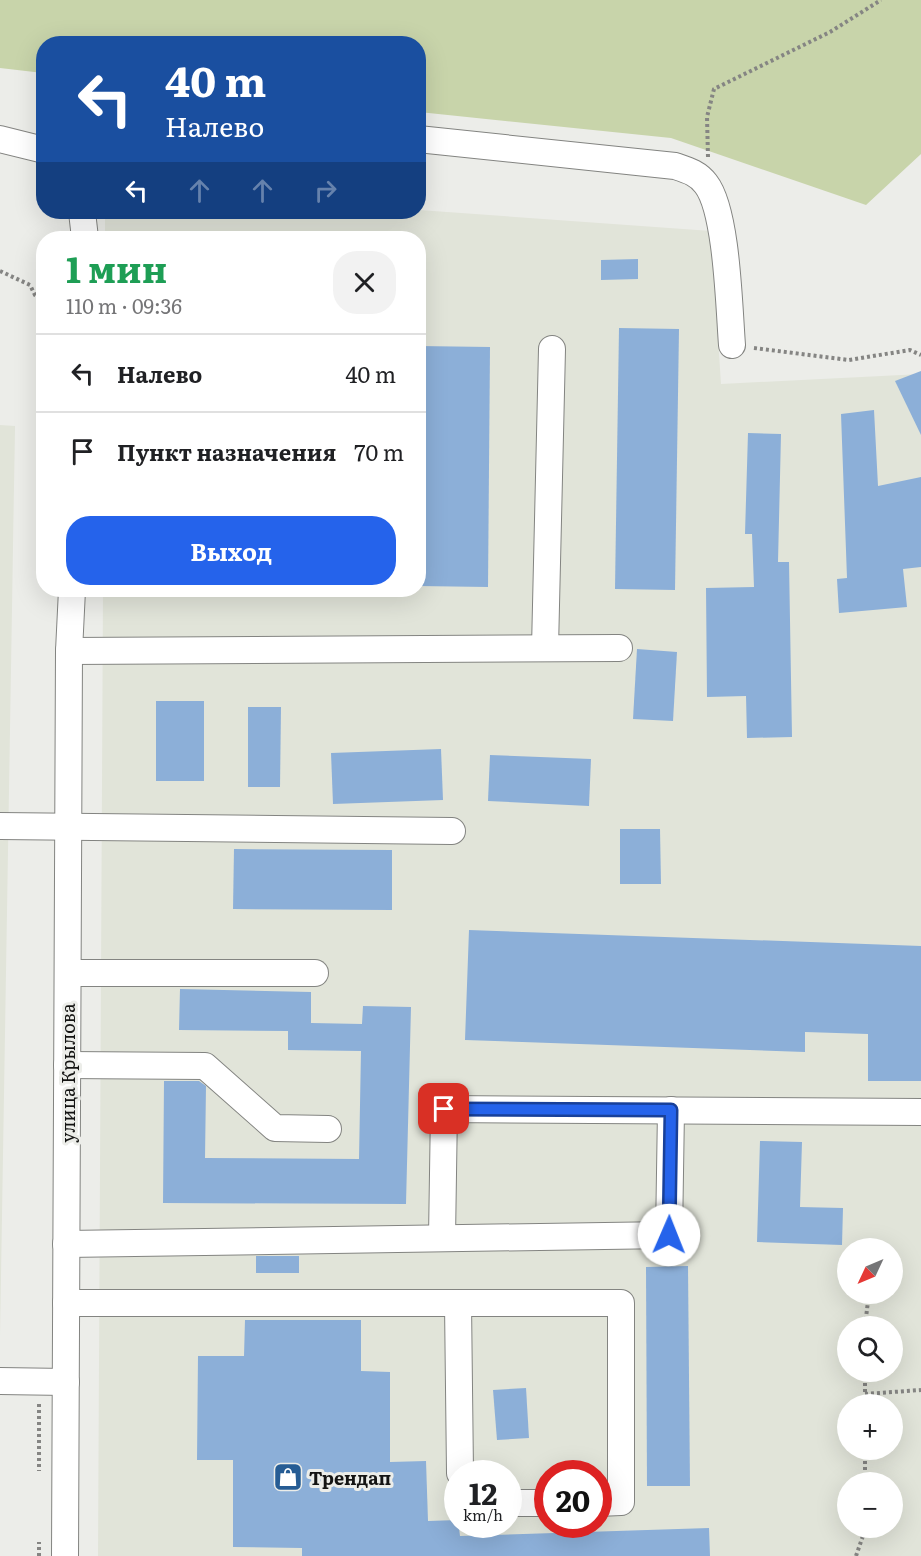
<!DOCTYPE html>
<html lang="ru">
<meta charset="utf-8">
<style>
body{margin:0;font-family:Literata,serif;background:#f2f2f2;color:#202124;height:100vh;display:flex;flex-direction:column;font-size:22px;white-space:nowrap}
*{box-sizing:border-box;margin:0}
p{font-size:20px;color:#757577}
.icon{flex:none;width:33px;height:33px;fill:none;stroke:currentColor;stroke-width:2;stroke-linecap:round;stroke-linejoin:round}
.map{position:relative;flex:1;overflow:hidden}
.panel{position:absolute;left:36px;top:231px;width:390px;height:366px;display:flex;flex-direction:column;background:#fff;border-radius:24px;box-shadow:0 6px 24px #0002}
.panel>*{flex:none}
.hud{position:absolute;left:36px;top:36px;width:390px;height:183px;border-radius:24px;box-shadow:0 6px 24px #0002;background:#1a4fa0;color:#fff;overflow:hidden}
.needle{width:39px;rotate:226deg}
.controls{position:absolute;left:837px;top:1238px;display:grid;gap:12px}
.controls a{display:grid;place-items:center;width:66px;height:66px;border-radius:50%;background:#fff;box-shadow:0 6px 24px #0002;font-size:30px}
.speed{position:absolute;left:444px;top:1460px;display:flex;gap:12px;font-size:30px;font-weight:700;text-align:center}
.speed>*{display:grid;place-content:center;width:78px;height:78px;border-radius:50%;background:#fff;box-shadow:0 6px 24px #0002;line-height:1}
.speed small{font-size:15px;font-weight:400}
.speed .limit{border:9px solid #d22;background:#fff;color:#111}
.pin{position:absolute;display:grid;place-items:center;width:51px;height:51px;color:#fff;margin:-26px;border-radius:12px;box-shadow:0 3px 9px #0006}
.me{position:absolute;width:66px;margin:-33px;rotate:1deg;stroke-linejoin:round;filter:drop-shadow(0 0 4px #0008)}
.turn{display:flex;align-items:center;gap:21px;height:126px;padding:0 30px;font-size:27px}
.turn .icon{width:78px;height:78px;stroke-width:2.5}
.turn b{display:block;font-size:42px;line-height:51px}
.lanes{display:flex;align-items:center;height:57px;padding:0 30px;background:#0003;justify-content:center;gap:30px;direction:ltr}
.lanes .off{opacity:.35}
.round{display:grid;place-items:center;flex:none;width:63px;height:63px;border-radius:24px;background:#f2f2f2}
.summary{display:flex;align-items:center;justify-content:space-between;height:102px;padding:0 30px}
h1{font-size:36px;font-weight:700;line-height:45px;color:#1e9e55}
.action{display:flex;gap:12px;margin-top:auto;padding:12px 30px}
.action a{flex:1;height:69px;border-radius:24px;background:#2563eb;color:#fff;font-size:24px;font-weight:700;line-height:69px;text-align:center}
ul{padding:0;list-style:none}
li{display:flex;align-items:center;gap:18px;height:78px;padding:0 30px;border-top:2px solid #e0e0e0}
li div{flex:1}
li b{display:block;font-size:22px}
li em{font-style:normal}
.map>svg:first-child{display:block}
</style>
<div class="map">
<svg width="921" height="1556" viewBox="0 0 921 1556">
<rect width="100%" height="100%" fill="#ecede9"/>
<g fill="#e1e4d9" fill-rule="evenodd">
<path d="M 419,210 L 711,231 L 721,384 L 921,374 L 921,1556 L 98,1556 L 103,590 L 418,590 L 418,238 L 105,238 L 105,212 ZM 848,1248 L 892,1248 L 892,1293 L 848,1293 ZM 848,1326 L 892,1326 L 892,1371 L 848,1371 ZM 848,1404 L 892,1404 L 892,1449 L 848,1449 ZM 458,1473 L 508,1473 L 508,1524 L 458,1524 ZM 548,1473 L 598,1473 L 598,1524 L 548,1524 ZM 848,1482 L 892,1482 L 892,1527 L 848,1527 Z"/>
<path d="M 0,425 L 15,426 L 0,1337 Z"/>
</g>
<path fill="#c8d4aa" d="M 0,0 L 921,0 L 921,154 L 866,205 L 671,138 L 419,112 L 418,44 L 44,44 L 43,73 L 0,68 Z"/>
<g fill="#8cafd8">
<path d="M 638,259 L 638,279 L 601,280 L 601,260 Z"/>
<path d="M 619,328 L 679,329 L 675,590 L 615,589 Z"/>
<path d="M 418,346 L 490,347 L 488,587 L 418,586 Z"/>
<path d="M 921,371 L 921,435 L 895,381 Z"/>
<path d="M 874,410 L 878,486 L 921,477 L 921,567 L 903,569 L 907,607 L 839,613 L 837,579 L 847,578 L 841,414 Z"/>
<path d="M 748,433 L 781,434 L 778,562 L 789,562 L 792,737 L 747,738 L 746,696 L 707,697 L 706,588 L 754,587 L 752,534 L 745,534 Z"/>
<path d="M 637,649 L 677,652 L 673,721 L 633,719 Z"/>
<rect x="156" y="701" width="48" height="80"/>
<path d="M 248,707 L 281,707 L 280,787 L 248,787 Z"/>
<path d="M 441,749 L 443,800 L 333,804 L 331,753 Z"/>
<path d="M 490,755 L 591,759 L 589,806 L 488,801 Z"/>
<path d="M 620,829 L 660,829 L 661,884 L 620,884 Z"/>
<path d="M 234,849 L 392,850 L 392,910 L 233,909 Z"/>
<path d="M 469,930 L 921,946 L 921,1081 L 868,1081 L 868,1034 L 805,1032 L 805,1052 L 465,1040 Z"/>
<path d="M 180,989 L 311,992 L 311,1023 L 362,1024 L 363,1006 L 411,1007 L 406,1204 L 163,1203 L 164,1081 L 199,1081 L 206,1086 L 205,1158 L 359,1159 L 361,1051 L 288,1050 L 288,1031 L 179,1030 Z"/>
<path d="M 760,1141 L 802,1142 L 800,1207 L 843,1208 L 842,1245 L 757,1242 Z"/>
<rect x="256" y="1256" width="43" height="17"/>
<path d="M 688,1266 L 690,1486 L 647,1486 L 646,1267 Z"/>
<path d="M 245,1320 L 361,1320 L 361,1371 L 390,1372 L 390,1462 L 426,1461 L 428,1521 L 458,1520 L 460,1536 L 709,1528 L 710,1556 L 302,1556 L 302,1548 L 233,1547 L 233,1460 L 197,1460 L 198,1356 L 244,1356 Z"/>
<path d="M 526,1388 L 529,1438 L 497,1440 L 493,1390 Z"/>
</g>
<g fill="none" stroke-linecap="round" stroke-linejoin="round">
<g stroke="#838481" stroke-width="28">
<g id="minor">
<path d="M 0,139 L 44,150"/>
<path d="M 418,139 L 675,166 C 687,170 698,173 706,184 C 727,211 729,307 732,345"/>
<path d="M 82,212 L 85,238"/>
<path d="M 545,648 L 552,349"/>
<path d="M 69,651 L 619,648"/>
<path d="M 0,826 L 452,831"/>
<path d="M 68,973 L 315,973"/>
<path d="M 67,1065 L 205,1066 L 275,1128 L 328,1129"/>
<path d="M 442,1238 L 444,1109 L 921,1112"/>
<path d="M 66,1244 L 669,1235 L 671,1110"/>
<path d="M 66,1303 L 621,1303 L 621,1502 L 598,1503"/>
<path d="M 458,1303 L 460,1473"/>
<path d="M 0,1381 L 66,1382"/>
<path d="M 508,1503 L 548,1503"/>
<path d="M 65,1556 L 69,651 L 72,590"/>
</g>
</g>
<g stroke="#858583" stroke-width="4" stroke-dasharray="3 3" stroke-linecap="butt">
<path d="M 708,157 L 707,117 L 714,89 L 830,32 L 881,0"/>
<path d="M 0,271 L 30,285 L 35,295 L 44,301"/>
<path d="M 754,348 L 849,360 L 910,350 L 921,355"/>
<path d="M 865,1326 L 869,1293"/>
<path d="M 865,1371 L 865,1404"/>
<path d="M 865,1394 L 921,1390"/>
<path d="M 39,1404 L 39,1471"/>
<path d="M 865,1449 L 865,1482"/>
<path d="M 39,1556 L 39,1542"/>
<path d="M 856,1556 L 866,1527"/>
</g>
<use href="#minor" stroke="#fff" stroke-width="26"/>
</g>
<g fill="none" stroke-linecap="round" stroke-linejoin="round">
<g stroke="#184099" stroke-width="15">
<path id="route" d="M 444,1109 L 671,1110 L 669,1235"/>
</g>
<use href="#route" stroke="#2563eb" stroke-width="10"/>
</g>
<defs>
<g id="shop-square" transform="scale(1.5)"><rect x="-9" y="-9" width="18" height="18" rx="4" fill="#265c94" stroke="#ecede9"/><path d="M-5-2.5h2.3a2.7 3.5 0 0 1 5.4 0H5L5.5 6h-11ZM-1.5-2.5h3a1.5 2.3 0 0 0-3 0Z" fill="#fff"/></g>
</defs>
<g fill-rule="evenodd">
<use href="#shop-square" x="288" y="1477"/>
</g>
<g text-anchor="middle" dominant-baseline="central" stroke-width="6" stroke-linejoin="round" paint-order="stroke">
<g font-size="18" fill="#141413" stroke="#ecede9">
<text transform="translate(67 1073) rotate(-90)">улица Крылова</text>
</g>
<g font-size="18" font-weight="bold" fill="#141413" stroke="#ecede9" text-anchor="start">
<text x="309" y="1477">Трендап</text>
</g>
</g>
</svg>
<div class="controls">
<a><svg class="needle" viewBox="-14 -14 28 28"><path d="M0-13l5 13h-10z" fill="#e53935"/><path d="M0 13l5-13h-10z" fill="#757577"/></svg></a>
<a><svg class="icon" aria-label="search" viewBox="0 0 24 24"><circle cx="10" cy="10" r="6"/><path d="M15 15l6 6"/></svg></a>
<a>+</a>
<a>−</a>
</div>
<div class="speed"><div>12<small>km/h</small></div><div class="limit">20</div></div>
<div class="pin" style="left:444px;top:1109px;background:#d93025"><svg class="icon" aria-label="arrive" viewBox="0 0 24 24"><path d="M6 21V4h12l-3 4 3 4H6"/></svg></div>
<svg class="me" style="left:669px;top:1235px" viewBox="-20 -20 40 40"><circle r="19" fill="#fff"/><path d="M0-13L10 11 0 6-10 11z" fill="#2563eb"/></svg>
<div class="hud">
<div class="turn"><svg class="icon" aria-label="left" viewBox="0 0 24 24"><path d="M17 20v-9H6M10 6l-5 5 5 5"/></svg><div><b>40 m</b>Налево</div></div>
<div class="lanes"><svg class="icon" aria-label="left" viewBox="0 0 24 24"><path d="M17 20v-9H6M10 6l-5 5 5 5"/></svg><svg class="icon off" aria-label="ahead" viewBox="0 0 24 24"><path d="M12 20V5M6 11l6-6 6 6"/></svg><svg class="icon off" aria-label="ahead" viewBox="0 0 24 24"><path d="M12 20V5M6 11l6-6 6 6"/></svg><svg class="icon off" aria-label="right" viewBox="0 0 24 24"><path d="M7 20v-9h11M14 6l5 5-5 5"/></svg></div>
</div>
<section class="panel">
<div class="summary"><div><h1>1 мин</h1><p>110 m · 09:36</p></div><a class="round"><svg class="icon" aria-label="close" viewBox="0 0 24 24"><path d="M6 6l12 12M18 6L6 18"/></svg></a></div>
<ul>
<li><svg class="icon" aria-label="left" viewBox="0 0 24 24"><path d="M17 20v-9H6M10 6l-5 5 5 5"/></svg><div><b>Налево</b></div><em>40 m</em></li>
<li><svg class="icon" aria-label="arrive" viewBox="0 0 24 24"><path d="M6 21V4h12l-3 4 3 4H6"/></svg><div><b>Пункт назначения</b></div><em>70 m</em></li>
</ul>
<div class="action"><a>Выход</a></div>
</section>
</div>
